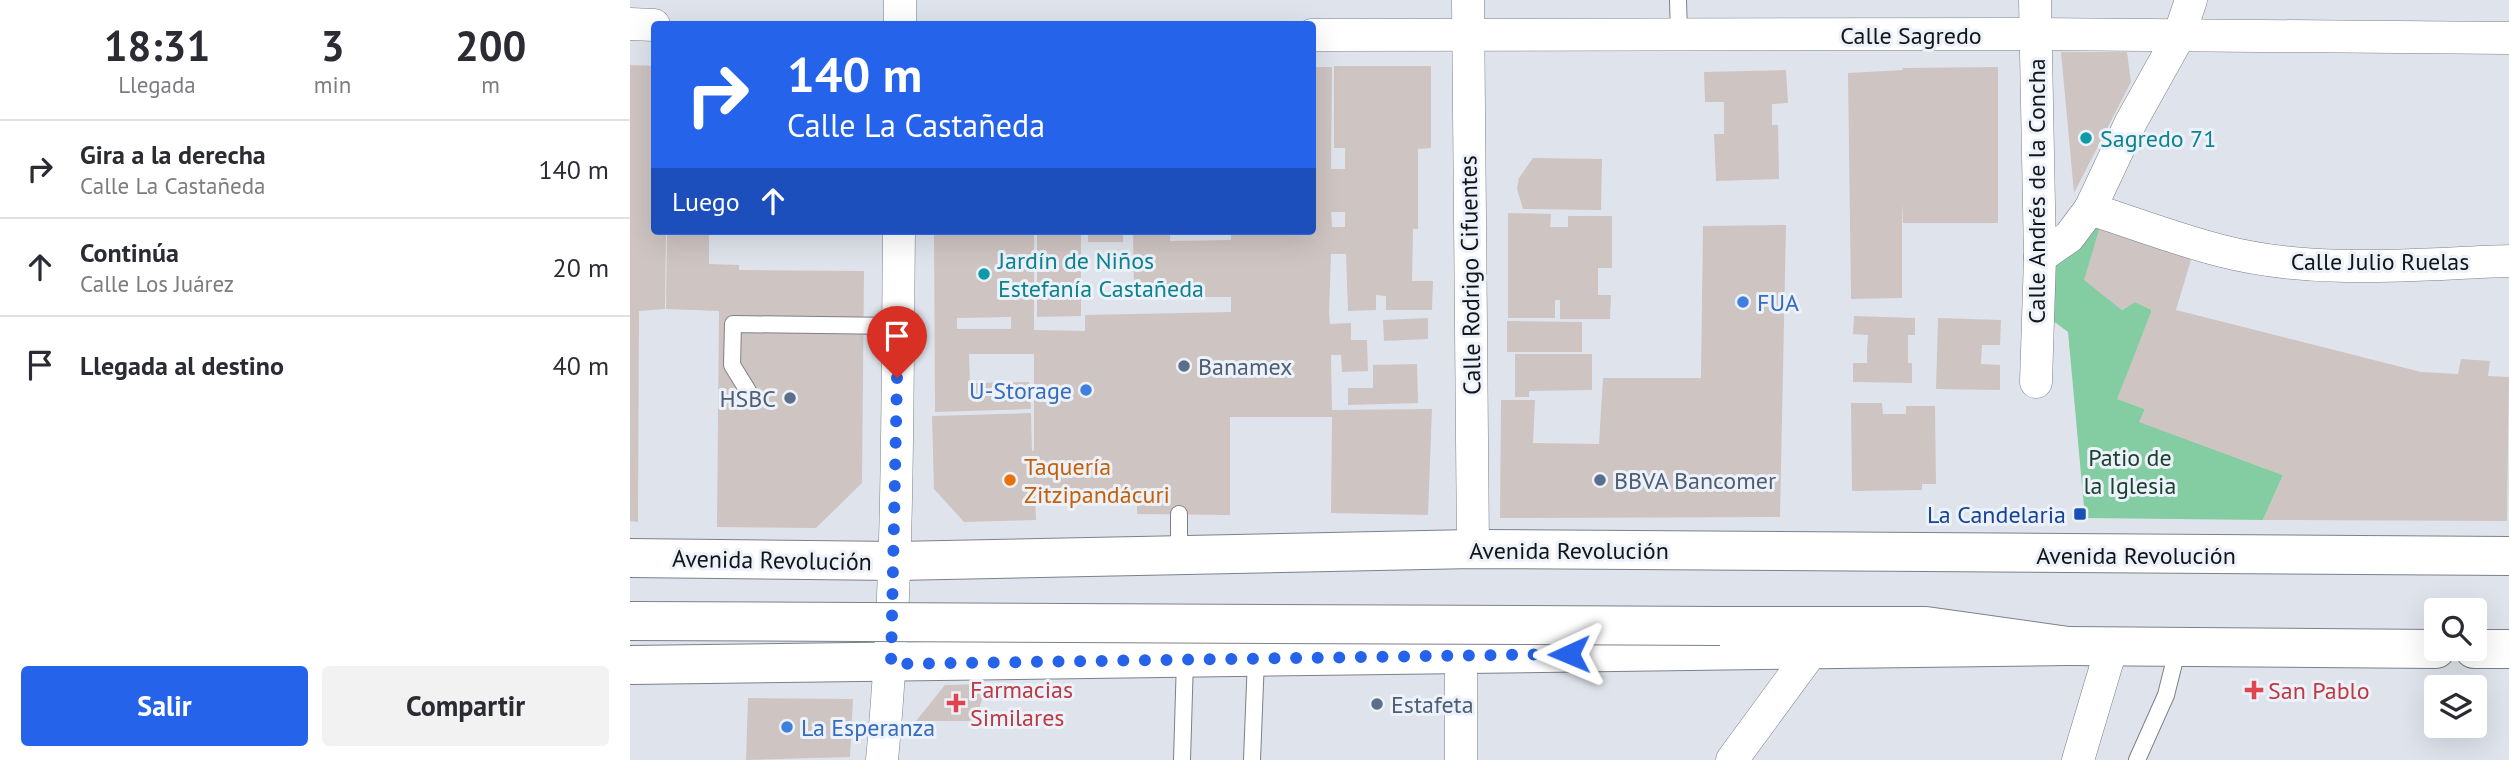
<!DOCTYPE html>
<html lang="es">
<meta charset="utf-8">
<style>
body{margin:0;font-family:"PT Sans",sans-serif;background:#f2f2f3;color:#2b2b33;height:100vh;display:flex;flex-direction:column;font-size:26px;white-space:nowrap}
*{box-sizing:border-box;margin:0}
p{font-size:23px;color:#7c7c81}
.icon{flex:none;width:38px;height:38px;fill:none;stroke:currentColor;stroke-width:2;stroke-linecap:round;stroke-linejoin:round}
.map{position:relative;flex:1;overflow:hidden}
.drawer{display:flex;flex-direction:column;background:#fff;width:630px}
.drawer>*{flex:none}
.top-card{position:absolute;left:21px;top:21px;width:665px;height:214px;border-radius:7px;box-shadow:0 7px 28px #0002;background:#2563eb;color:#fff;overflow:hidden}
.tools{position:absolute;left:1794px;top:598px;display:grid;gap:14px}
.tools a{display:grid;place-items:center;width:63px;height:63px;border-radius:7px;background:#fff;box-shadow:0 7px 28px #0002;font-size:35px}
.pin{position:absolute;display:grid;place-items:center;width:60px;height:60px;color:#fff;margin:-72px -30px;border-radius:50% 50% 50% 0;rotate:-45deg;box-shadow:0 0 7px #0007}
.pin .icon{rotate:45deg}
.me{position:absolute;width:77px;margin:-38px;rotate:269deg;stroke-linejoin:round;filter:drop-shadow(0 0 5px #0008)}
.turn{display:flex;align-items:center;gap:24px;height:147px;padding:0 21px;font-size:32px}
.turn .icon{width:91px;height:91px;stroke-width:2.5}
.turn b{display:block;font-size:49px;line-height:60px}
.then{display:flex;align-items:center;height:66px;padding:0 21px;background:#0003;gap:14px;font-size:26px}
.eta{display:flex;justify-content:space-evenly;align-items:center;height:119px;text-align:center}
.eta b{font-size:42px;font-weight:700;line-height:49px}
.cta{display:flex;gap:14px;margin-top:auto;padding:14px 21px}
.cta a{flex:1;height:80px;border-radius:7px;background:#2563eb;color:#fff;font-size:28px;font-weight:700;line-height:80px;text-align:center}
.cta a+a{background:#f2f2f3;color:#2b2b33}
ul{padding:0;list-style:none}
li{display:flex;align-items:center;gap:21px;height:98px;padding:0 21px;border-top:2px solid #e1e1e2}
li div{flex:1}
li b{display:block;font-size:26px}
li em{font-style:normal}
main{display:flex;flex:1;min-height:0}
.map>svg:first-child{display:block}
</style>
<main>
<section class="drawer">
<div class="eta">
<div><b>18:31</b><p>Llegada</p></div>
<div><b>3</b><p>min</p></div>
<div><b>200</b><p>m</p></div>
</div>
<ul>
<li><svg class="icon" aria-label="right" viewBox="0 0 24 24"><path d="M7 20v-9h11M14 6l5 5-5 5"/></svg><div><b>Gira a la derecha</b><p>Calle La Castañeda</p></div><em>140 m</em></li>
<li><svg class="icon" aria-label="ahead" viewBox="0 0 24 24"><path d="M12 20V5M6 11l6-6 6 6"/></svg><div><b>Continúa</b><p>Calle Los Juárez</p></div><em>20 m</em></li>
<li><svg class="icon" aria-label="arrive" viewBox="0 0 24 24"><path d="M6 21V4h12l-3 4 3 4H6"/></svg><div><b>Llegada al destino</b></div><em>40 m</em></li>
</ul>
<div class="cta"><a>Salir</a><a>Compartir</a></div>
</section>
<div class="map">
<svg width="1879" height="760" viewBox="0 0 1879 760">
<rect width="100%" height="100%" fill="#dfe4ec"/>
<path fill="#84cda3" d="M 1459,226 L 1470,227 L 1455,280 L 1492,310 L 1505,302 L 1522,310 L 1488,399 L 1515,409 L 1510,422 L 1653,475 L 1633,520 L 1455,518 L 1438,332 L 1418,317 L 1421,261 Z"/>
<g fill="#cec4c1" fill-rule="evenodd">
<path d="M 1431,52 L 1497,52 L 1501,82 L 1444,193 Z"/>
<path d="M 0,65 L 24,66 L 24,231 L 36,231 L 35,309 L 9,311 L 8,522 L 0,521 Z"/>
<path d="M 704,66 L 801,66 L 801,148 L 788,149 L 788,229 L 783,229 L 782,281 L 803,281 L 802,310 L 756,310 L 756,296 L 746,295 L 746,310 L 718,311 L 716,254 L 701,254 L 699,313 L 700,324 L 721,323 L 721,340 L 737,340 L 738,371 L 712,372 L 711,355 L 701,355 L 702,410 L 802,409 L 798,515 L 701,513 L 702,417 L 600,417 L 600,515 L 507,514 L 507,493 L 405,493 L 406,520 L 334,522 L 304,489 L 302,416 L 401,413 L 402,451 L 404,450 L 404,354 L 339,354 L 340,383 L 399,382 L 401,409 L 305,412 L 304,231 L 404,231 L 404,330 L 455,331 L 455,315 L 601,312 L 601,297 L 504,297 L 503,231 L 540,231 L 540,241 L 601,240 L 601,231 L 682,231 L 682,67 L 702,67 L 701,169 L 715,169 L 715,148 L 704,148 ZM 701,212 L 715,212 L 715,227 L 702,227 ZM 381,317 L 381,329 L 327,329 L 327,318 Z"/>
<path d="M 1368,67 L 1368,223 L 1273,223 L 1272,202 L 1272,298 L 1221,299 L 1218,73 L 1273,70 L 1272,68 Z"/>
<path d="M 1156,70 L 1158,103 L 1142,104 L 1142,125 L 1148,125 L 1149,179 L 1086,181 L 1084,134 L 1094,134 L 1094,102 L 1075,102 L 1074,72 Z"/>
<path d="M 903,158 L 972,159 L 971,210 L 893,209 L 887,189 L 889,178 Z"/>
<path d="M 878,213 L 921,214 L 920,227 L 938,227 L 938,216 L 982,216 L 982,268 L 968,268 L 968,295 L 981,295 L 980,319 L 930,319 L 930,300 L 925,300 L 925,318 L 878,318 Z"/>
<path d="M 1156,225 L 1150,517 L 870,518 L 871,400 L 905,400 L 903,443 L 969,444 L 973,378 L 1071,378 L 1073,226 Z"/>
<path d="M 1470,227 L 1563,253 L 1546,310 L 1791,372 L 1828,374 L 1831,359 L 1860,361 L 1858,376 L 1879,377 L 1877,521 L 1633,520 L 1653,475 L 1509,422 L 1515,409 L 1487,399 L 1522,310 L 1505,302 L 1492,310 L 1454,280 Z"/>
<path d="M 37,231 L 79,231 L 79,264 L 109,265 L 109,270 L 234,271 L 232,483 L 186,528 L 87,527 L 89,311 L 36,309 Z"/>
<path d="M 407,231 L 451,231 L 451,316 L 407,317 Z"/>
<rect x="458" y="231" width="35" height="11"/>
<path d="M 1224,316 L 1285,318 L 1285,335 L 1278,335 L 1278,363 L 1282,363 L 1282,383 L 1223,382 L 1223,363 L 1237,363 L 1237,349 L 1238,335 L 1223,334 Z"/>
<path d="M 798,318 L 798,339 L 754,341 L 753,320 Z"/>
<path d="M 1308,318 L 1371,320 L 1370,345 L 1352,345 L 1351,364 L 1370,365 L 1370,390 L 1306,389 Z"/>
<path d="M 877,321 L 952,322 L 952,352 L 877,352 Z"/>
<path d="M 885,354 L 962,354 L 962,390 L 899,391 L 899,397 L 885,397 Z"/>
<path d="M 787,364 L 788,403 L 718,405 L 718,388 L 743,388 L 743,365 Z"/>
<path d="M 1221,403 L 1252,403 L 1253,414 L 1276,414 L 1276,406 L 1305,406 L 1306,484 L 1292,484 L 1292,490 L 1222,491 Z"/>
<path d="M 356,684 L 346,721 L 286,721 L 315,685 Z"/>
<path d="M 118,698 L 223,699 L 220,757 L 116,760 Z"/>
</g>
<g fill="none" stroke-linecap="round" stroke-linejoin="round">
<g stroke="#7c8088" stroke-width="18">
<g id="lane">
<path d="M 1048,0 L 1049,36"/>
<path d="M 118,391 L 102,365 L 103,324 L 268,326"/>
<path d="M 549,514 L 549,555"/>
<path d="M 552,760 L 555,659"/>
<path d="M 622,760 L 626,658"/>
<path d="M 1507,760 L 1536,695 L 1548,647"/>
</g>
</g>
<g stroke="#7c8088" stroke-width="33">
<g id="street">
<path d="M 270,0 L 270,24"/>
<path d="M 838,0 L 843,549"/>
<path d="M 1405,0 L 1410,257 L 1406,382"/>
<path d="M 0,24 L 24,25"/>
<path d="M 682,35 L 1405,34 L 1879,38"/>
<path d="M 1460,209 C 1504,223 1548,240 1592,251 C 1685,275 1784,264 1879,261"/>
<path d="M 1410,257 L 1439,237 L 1460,209 L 1501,122 L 1549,36 L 1561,0"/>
<path d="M 831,656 L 831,760"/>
<path d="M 252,760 C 269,584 267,408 269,231"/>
<path d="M 1102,760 L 1182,651"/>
<path d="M 1448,760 L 1482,646"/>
</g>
</g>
<g stroke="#7c8088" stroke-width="40">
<g id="primary">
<path d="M 0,558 L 266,561 L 843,549 L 1879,556"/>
<path d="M 1844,649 L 1879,649"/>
<path d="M 0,665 L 1438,646 L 1806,649"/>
</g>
</g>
<g stroke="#7c8088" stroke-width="40">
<path id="highway" d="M 1090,626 L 1296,626 L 1438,646"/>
</g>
<use href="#lane" stroke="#fff" stroke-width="16"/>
<use href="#street" stroke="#fff" stroke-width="32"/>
<use href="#primary" stroke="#fff" stroke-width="38"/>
<use href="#highway" stroke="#fff" stroke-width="38"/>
<g stroke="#7c8088" stroke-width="40" stroke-linecap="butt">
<path id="highway-bridge" d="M 0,621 L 1090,626"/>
</g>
<use href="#highway-bridge" stroke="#fff" stroke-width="38"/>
</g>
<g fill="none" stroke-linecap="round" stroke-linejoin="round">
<path stroke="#2563eb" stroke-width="12" stroke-dasharray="0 21.6" d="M 267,378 L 261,664 L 939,654"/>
</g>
<g fill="#0f9aa8" stroke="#ecf1fa" stroke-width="2.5">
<circle cx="1456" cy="138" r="7"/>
<circle cx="354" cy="274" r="7"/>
</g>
<g fill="#3f7fe0" stroke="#ecf1fa" stroke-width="2.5">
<circle cx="1113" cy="302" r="7"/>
<circle cx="456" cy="390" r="7"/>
<circle cx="157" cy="727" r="7"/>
</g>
<g fill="#5c6f8a" stroke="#ecf1fa" stroke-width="2.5">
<circle cx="554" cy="366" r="7"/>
<circle cx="160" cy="398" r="7"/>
<circle cx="970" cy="480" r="7"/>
<circle cx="747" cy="704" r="7"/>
</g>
<circle fill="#e8710a" stroke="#ecf1fa" stroke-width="2.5" cx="380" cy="480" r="7"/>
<rect fill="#1a4fb4" stroke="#ecf1fa" stroke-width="2.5" x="1443" y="507" width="14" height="14" rx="3.5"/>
<g fill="#e0444e" stroke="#ecf1fa" stroke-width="2.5">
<path d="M1620.5 679.5h7v7h7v7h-7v7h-7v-7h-7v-7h7z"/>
<path d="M322.5 692.5h7v7h7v7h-7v7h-7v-7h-7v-7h7z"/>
</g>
<g text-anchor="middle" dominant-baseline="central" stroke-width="6" stroke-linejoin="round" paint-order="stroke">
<g font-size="24" fill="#121417" stroke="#ecf1fa">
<text x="1281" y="35">Calle Sagredo</text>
<text transform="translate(1406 191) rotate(-90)">Calle Andrés de la Concha</text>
<text x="1750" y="261">Calle Julio Ruelas</text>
<text transform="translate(840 275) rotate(-91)">Calle Rodrigo Cifuentes</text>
<text x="939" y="550">Avenida Revolución</text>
<text x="1506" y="555">Avenida Revolución</text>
<text transform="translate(142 560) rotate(1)">Avenida Revolución</text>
</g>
<g font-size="24" fill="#0d838f" stroke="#ecf1fa" text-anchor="start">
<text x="1470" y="138">Sagredo 71</text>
<text x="368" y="260">Jardín de Niños<tspan x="368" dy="28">Estefanía Castañeda</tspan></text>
</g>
<g font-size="24" fill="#366cbe" stroke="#ecf1fa" text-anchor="start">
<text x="1127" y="302">FUA</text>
<text x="442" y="390" text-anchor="end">U-Storage</text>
<text x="171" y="727">La Esperanza</text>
</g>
<g font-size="24" fill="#4e5e75" stroke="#ecf1fa" text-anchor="start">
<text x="568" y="366">Banamex</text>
<text x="146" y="398" text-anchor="end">HSBC</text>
<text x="984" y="480">BBVA Bancomer</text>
<text x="761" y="704">Estafeta</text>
</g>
<g font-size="24" fill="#1b422d" stroke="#ecf1fa">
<text x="1500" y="457">Patio de<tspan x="1500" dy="28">la Iglesia</tspan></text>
</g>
<g font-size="24" fill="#c56008" stroke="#ecf1fa" text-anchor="start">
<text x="394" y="466">Taquería<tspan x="394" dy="28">Zitzipandácuri</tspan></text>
</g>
<g font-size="24" fill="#164399" stroke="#ecf1fa" text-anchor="end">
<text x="1436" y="514">La Candelaria</text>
</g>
<g font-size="24" fill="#be3a42" stroke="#ecf1fa" text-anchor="start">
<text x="340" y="689">Farmacias<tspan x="340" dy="28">Similares</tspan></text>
<text x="1638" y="690">San Pablo</text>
</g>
</g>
</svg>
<div class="tools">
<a><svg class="icon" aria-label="search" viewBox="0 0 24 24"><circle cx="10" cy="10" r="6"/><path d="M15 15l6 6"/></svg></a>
<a><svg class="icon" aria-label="layers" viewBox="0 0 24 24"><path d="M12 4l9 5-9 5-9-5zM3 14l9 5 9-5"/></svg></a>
</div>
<div class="pin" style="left:267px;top:378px;background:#d93025"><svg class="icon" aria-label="arrive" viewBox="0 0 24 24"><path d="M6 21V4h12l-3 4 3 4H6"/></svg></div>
<svg class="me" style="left:939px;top:654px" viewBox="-20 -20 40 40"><path d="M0-17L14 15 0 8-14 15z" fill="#2563eb" stroke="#fff" stroke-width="4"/></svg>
<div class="top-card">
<div class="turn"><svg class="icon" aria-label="right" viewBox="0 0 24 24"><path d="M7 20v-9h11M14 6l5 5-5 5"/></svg><div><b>140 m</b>Calle La Castañeda</div></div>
<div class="then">Luego<svg class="icon" aria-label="ahead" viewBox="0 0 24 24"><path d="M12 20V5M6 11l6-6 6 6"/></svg></div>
</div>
</div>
</main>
